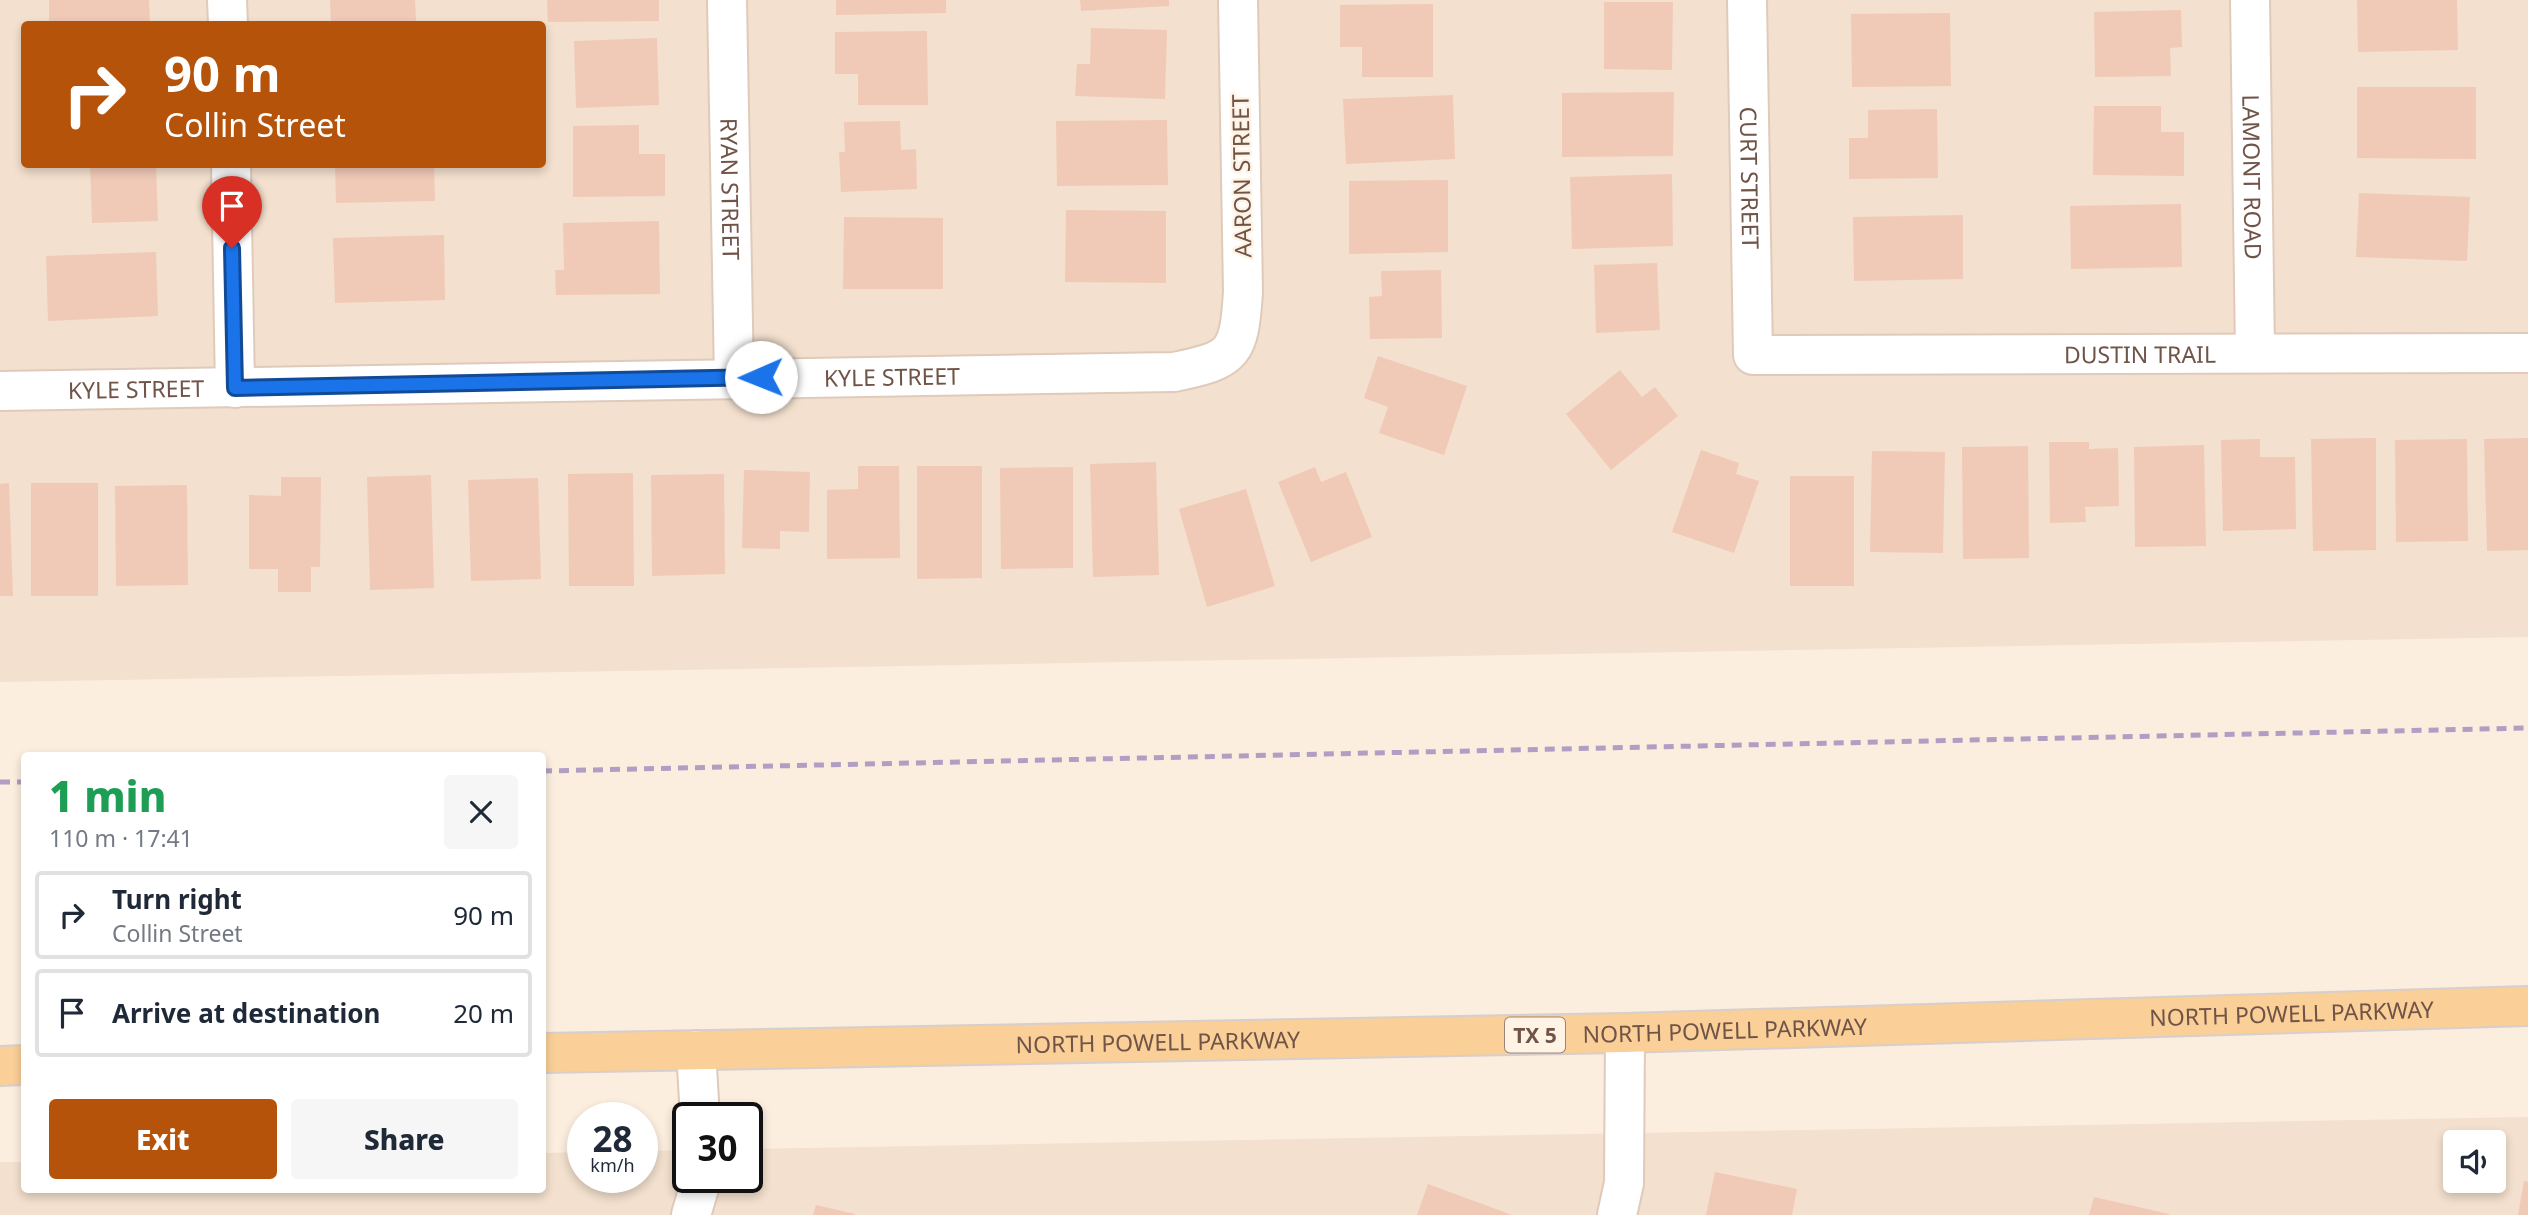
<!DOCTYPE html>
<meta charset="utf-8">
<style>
body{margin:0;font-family:"Noto Sans",sans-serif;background:#f6f6f7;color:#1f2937;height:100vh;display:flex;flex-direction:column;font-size:26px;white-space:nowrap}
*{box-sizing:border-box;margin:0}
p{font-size:23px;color:#747a83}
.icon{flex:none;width:38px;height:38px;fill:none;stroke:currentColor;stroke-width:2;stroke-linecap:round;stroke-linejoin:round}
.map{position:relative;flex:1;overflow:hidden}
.sheet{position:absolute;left:21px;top:752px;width:525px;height:441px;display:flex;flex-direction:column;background:#fff;border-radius:7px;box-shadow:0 4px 10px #0003}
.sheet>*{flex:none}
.banner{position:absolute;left:21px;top:21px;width:525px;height:147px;border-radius:7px;box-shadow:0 4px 10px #0003;background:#b45309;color:#fff;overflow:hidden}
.controls{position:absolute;left:2443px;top:1130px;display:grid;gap:14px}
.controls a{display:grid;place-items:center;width:63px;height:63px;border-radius:7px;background:#fff;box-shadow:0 4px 10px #0003;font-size:35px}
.speed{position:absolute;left:567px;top:1102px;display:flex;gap:14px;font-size:35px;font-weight:700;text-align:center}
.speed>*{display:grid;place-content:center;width:91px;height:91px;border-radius:50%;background:#fff;box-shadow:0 4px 10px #0003;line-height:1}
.speed small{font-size:18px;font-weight:400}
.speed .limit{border:4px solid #111;border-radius:10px;background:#fff;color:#111}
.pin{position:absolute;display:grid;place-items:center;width:60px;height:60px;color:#fff;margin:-72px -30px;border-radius:50% 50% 50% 0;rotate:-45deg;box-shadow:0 0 7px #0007}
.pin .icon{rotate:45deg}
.me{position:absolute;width:77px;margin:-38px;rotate:269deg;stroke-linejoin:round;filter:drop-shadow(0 0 5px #0008)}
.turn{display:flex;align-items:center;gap:24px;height:147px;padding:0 28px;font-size:32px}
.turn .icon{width:91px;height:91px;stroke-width:2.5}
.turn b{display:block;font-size:49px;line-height:60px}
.round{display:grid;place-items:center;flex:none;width:74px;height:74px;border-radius:7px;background:#f6f6f7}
.head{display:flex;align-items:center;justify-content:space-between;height:119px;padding:0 28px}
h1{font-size:42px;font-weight:800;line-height:52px;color:#1e9e55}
.action{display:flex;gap:14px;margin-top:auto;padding:14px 28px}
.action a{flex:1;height:80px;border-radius:7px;background:#b45309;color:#fff;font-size:28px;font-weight:800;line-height:80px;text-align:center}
.action a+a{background:#f6f6f7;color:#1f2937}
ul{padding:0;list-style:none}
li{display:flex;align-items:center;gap:21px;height:88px;margin:0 14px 10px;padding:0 14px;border:4px solid #e0e1e3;border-radius:7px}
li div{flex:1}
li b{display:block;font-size:26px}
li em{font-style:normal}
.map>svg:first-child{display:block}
</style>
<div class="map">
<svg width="2528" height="1215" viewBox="0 0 2528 1215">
<rect width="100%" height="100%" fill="#fbeedf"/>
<g fill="#f3e0ce" fill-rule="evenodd">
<path d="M 0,0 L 2528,0 L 2528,637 L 0,682 ZM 24,24 L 542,24 L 542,164 L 24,164 Z"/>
<path d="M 2528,1117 L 2528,1215 L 0,1215 L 0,1162 L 24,1162 L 24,1190 L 542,1190 L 543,1153 L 583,1152 L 583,1178 L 642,1178 L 642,1151 L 688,1150 L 688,1178 L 747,1178 L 747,1149 ZM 2455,1143 L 2494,1143 L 2494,1181 L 2455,1181 Z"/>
</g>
<g fill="#f0cab7">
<path d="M 49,0 L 149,0 L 150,24 L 49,24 Z"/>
<path d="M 330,0 L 415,0 L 416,21 L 331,24 Z"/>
<path d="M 547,0 L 659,0 L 659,21 L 548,22 Z"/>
<path d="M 836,0 L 946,0 L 946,13 L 836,15 Z"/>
<path d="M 1080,0 L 1169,0 L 1169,6 L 1081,11 Z"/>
<path d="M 2357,0 L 2457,0 L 2458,50 L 2358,52 Z"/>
<path d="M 1604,2 L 1673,2 L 1672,70 L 1604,69 Z"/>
<path d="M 1433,4 L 1433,77 L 1362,77 L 1362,47 L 1340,47 L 1340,5 Z"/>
<path d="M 2181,10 L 2182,47 L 2170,48 L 2171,76 L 2095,77 L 2094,12 Z"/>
<path d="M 1950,13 L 1951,86 L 1852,87 L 1851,14 Z"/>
<path d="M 1091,28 L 1167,30 L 1165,99 L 1075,96 L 1077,64 L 1090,64 Z"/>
<path d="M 927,31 L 928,105 L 858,105 L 858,74 L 835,74 L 835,32 Z"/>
<path d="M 657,38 L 659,105 L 576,108 L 574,41 Z"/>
<path d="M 2357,87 L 2476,87 L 2476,159 L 2357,158 Z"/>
<path d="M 1674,92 L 1673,156 L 1562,157 L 1562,93 Z"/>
<path d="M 1453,95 L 1455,159 L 1346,164 L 1343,99 Z"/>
<path d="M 2094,106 L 2161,106 L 2161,132 L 2184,132 L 2184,176 L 2093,175 Z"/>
<path d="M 1937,109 L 1938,178 L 1849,179 L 1849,138 L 1868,138 L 1868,110 Z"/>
<path d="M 1167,120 L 1168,185 L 1057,186 L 1056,121 Z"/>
<path d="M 900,121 L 901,150 L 916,149 L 917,189 L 841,192 L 839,152 L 845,152 L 844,122 Z"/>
<path d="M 639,125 L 639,154 L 665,154 L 665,196 L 573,197 L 573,126 Z"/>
<path d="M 90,164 L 156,164 L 158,221 L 92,223 Z"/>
<path d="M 335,164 L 434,164 L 435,201 L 336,203 Z"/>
<path d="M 1672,174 L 1673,246 L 1572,249 L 1570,177 Z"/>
<path d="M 1448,180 L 1448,252 L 1349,254 L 1349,181 Z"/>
<path d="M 2359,193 L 2470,197 L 2467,261 L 2356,257 Z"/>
<path d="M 2181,204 L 2182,267 L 2071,269 L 2070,206 Z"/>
<path d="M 1066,210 L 1166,211 L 1166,283 L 1065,282 Z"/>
<path d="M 1963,215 L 1963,279 L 1854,281 L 1853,217 Z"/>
<path d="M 844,217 L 943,218 L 943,289 L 843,289 Z"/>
<path d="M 659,221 L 660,294 L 556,295 L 555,270 L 564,270 L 563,223 Z"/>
<path d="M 444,235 L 445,300 L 335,303 L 333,238 Z"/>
<path d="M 156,252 L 158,316 L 48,321 L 46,256 Z"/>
<path d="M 1657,263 L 1660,330 L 1596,333 L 1594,265 Z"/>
<path d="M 1441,270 L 1442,338 L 1370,339 L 1369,297 L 1382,296 L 1381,271 Z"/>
<path d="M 1378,356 L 1467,386 L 1444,455 L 1379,433 L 1388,407 L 1364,398 Z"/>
<path d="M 1620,370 L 1642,397 L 1655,387 L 1678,416 L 1611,470 L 1566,414 Z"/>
<path d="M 2376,438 L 2376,550 L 2313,551 L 2311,439 Z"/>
<path d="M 2528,438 L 2528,550 L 2487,551 L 2484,439 Z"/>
<path d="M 2260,439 L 2260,457 L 2295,457 L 2296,529 L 2223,531 L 2221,440 Z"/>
<path d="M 2467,439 L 2468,541 L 2396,542 L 2395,440 Z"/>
<path d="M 2049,442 L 2089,442 L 2089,449 L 2118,448 L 2119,506 L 2085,507 L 2086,522 L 2050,523 Z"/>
<path d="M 2204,445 L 2206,546 L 2135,547 L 2134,447 Z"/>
<path d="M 2028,446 L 2029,558 L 1963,559 L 1962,447 Z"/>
<path d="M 1701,450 L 1739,463 L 1736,474 L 1759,481 L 1734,553 L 1672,532 Z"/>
<path d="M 1872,451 L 1945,452 L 1943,553 L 1870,552 Z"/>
<path d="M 1156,462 L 1159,575 L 1093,577 L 1090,464 Z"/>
<path d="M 858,466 L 899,466 L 900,558 L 827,559 L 827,490 L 858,489 Z"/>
<path d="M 917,466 L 982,466 L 982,578 L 917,579 Z"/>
<path d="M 1073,467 L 1073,568 L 1001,569 L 1000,468 Z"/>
<path d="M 1315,467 L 1321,482 L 1346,472 L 1372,537 L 1311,562 L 1278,482 Z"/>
<path d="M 744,470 L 810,472 L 809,532 L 780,531 L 780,549 L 742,548 Z"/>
<path d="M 633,473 L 634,586 L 569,586 L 568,474 Z"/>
<path d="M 724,474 L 725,574 L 652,576 L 651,475 Z"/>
<path d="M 431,475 L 434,588 L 370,590 L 367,477 Z"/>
<rect x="1790" y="476" width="64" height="110"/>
<path d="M 281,477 L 321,477 L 320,567 L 311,567 L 311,592 L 278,592 L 278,569 L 249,569 L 249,495 L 281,496 Z"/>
<path d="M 538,478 L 541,579 L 471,581 L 468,480 Z"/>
<path d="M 9,483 L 13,596 L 0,596 L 0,484 Z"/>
<rect x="31" y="483" width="67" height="113"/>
<path d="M 187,485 L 188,585 L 116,586 L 115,486 Z"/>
<path d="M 1246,489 L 1275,586 L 1207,607 L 1179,509 Z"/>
<path d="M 1715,1172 L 1797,1189 L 1792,1215 L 1706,1215 Z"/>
<path d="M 2524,1181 L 2528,1182 L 2528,1215 L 2518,1215 Z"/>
<path d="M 1428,1184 L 1512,1215 L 1417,1215 Z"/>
<path d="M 2094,1197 L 2169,1214 L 2169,1215 L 2089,1215 Z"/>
<path d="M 816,1205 L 855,1214 L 855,1215 L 813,1215 Z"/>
</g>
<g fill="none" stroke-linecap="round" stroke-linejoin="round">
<g stroke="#dfcabb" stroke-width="42">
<g id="minor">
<path d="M 227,0 L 228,24"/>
<path id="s1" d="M 727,0 L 734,378"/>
<path id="s2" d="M 1747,0 L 1753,355 L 2528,353"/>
<path id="s3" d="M 2250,0 L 2255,353"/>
<path d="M 231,164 L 235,388"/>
<path id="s4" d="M 0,391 L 1174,372 C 1235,360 1239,353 1243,292 L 1238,0"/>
<path d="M 696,1050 L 700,1118"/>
<path d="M 691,1215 L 702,1178"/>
<path d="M 1617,1215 L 1624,1183 L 1625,1033"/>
</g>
</g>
<g stroke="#d7cfcc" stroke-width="42">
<g id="major">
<path id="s5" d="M 542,1053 L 1625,1033 L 2528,1006"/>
<path d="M 0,1066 L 24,1065"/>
</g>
</g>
<use href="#minor" stroke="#fff" stroke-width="38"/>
<use href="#major" stroke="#facf98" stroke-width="38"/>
<g stroke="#b09fc3" stroke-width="5" stroke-dasharray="10 7" stroke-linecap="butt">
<path d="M 542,771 L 2528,728"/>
<path d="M 0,782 L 24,782"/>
</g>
</g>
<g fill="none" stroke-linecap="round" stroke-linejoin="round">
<g stroke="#114b97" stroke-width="18">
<path id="route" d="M 232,248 L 235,388 L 761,377"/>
</g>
<use href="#route" stroke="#1a73e8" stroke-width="12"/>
</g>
<g text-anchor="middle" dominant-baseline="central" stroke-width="5" stroke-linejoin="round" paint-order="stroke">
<rect fill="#fff3e5" stroke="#9c8477" stroke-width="2" x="1505" y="1017.5" width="60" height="35" rx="5"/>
<g font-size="21" font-weight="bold" fill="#715448">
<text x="1535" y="1035">TX 5</text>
</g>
<g font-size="23" fill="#715448" stroke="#fff3e5">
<text transform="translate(1241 176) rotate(-91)">AARON STREET</text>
<text stroke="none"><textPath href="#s3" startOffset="177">LAMONT ROAD</textPath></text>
<text stroke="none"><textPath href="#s2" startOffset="178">CURT STREET</textPath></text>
<text stroke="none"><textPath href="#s1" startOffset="189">RYAN STREET</textPath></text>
<text stroke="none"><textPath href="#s2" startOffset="742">DUSTIN TRAIL</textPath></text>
<text stroke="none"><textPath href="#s4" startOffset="892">KYLE STREET</textPath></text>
<text stroke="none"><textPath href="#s4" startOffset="136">KYLE STREET</textPath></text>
<text stroke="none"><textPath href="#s5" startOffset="1750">NORTH POWELL PARKWAY</textPath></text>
<text stroke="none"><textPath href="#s5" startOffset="1183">NORTH POWELL PARKWAY</textPath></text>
<text stroke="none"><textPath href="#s5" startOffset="616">NORTH POWELL PARKWAY</textPath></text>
</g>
</g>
</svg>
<div class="controls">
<a><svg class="icon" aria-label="sound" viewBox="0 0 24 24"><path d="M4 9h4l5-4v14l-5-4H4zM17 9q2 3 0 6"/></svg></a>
</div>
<div class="speed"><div>28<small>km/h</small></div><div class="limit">30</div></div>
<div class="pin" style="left:232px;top:248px;background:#d93025"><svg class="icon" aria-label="arrive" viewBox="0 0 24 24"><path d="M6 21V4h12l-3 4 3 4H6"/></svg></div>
<svg class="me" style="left:761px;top:377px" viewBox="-20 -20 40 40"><circle r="19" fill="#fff"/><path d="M0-13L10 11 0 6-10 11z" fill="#1a73e8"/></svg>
<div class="banner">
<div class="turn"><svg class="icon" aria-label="right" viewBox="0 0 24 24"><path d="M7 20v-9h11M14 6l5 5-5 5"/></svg><div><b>90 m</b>Collin Street</div></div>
</div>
<section class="sheet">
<div class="head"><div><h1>1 min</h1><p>110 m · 17:41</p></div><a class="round"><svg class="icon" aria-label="close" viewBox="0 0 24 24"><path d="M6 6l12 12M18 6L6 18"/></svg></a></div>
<ul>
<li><svg class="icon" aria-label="right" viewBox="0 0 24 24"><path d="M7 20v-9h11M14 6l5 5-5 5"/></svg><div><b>Turn right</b><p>Collin Street</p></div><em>90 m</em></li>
<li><svg class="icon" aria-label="arrive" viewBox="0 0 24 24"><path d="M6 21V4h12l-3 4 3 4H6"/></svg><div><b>Arrive at destination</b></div><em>20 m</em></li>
</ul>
<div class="action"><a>Exit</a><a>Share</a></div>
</section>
</div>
